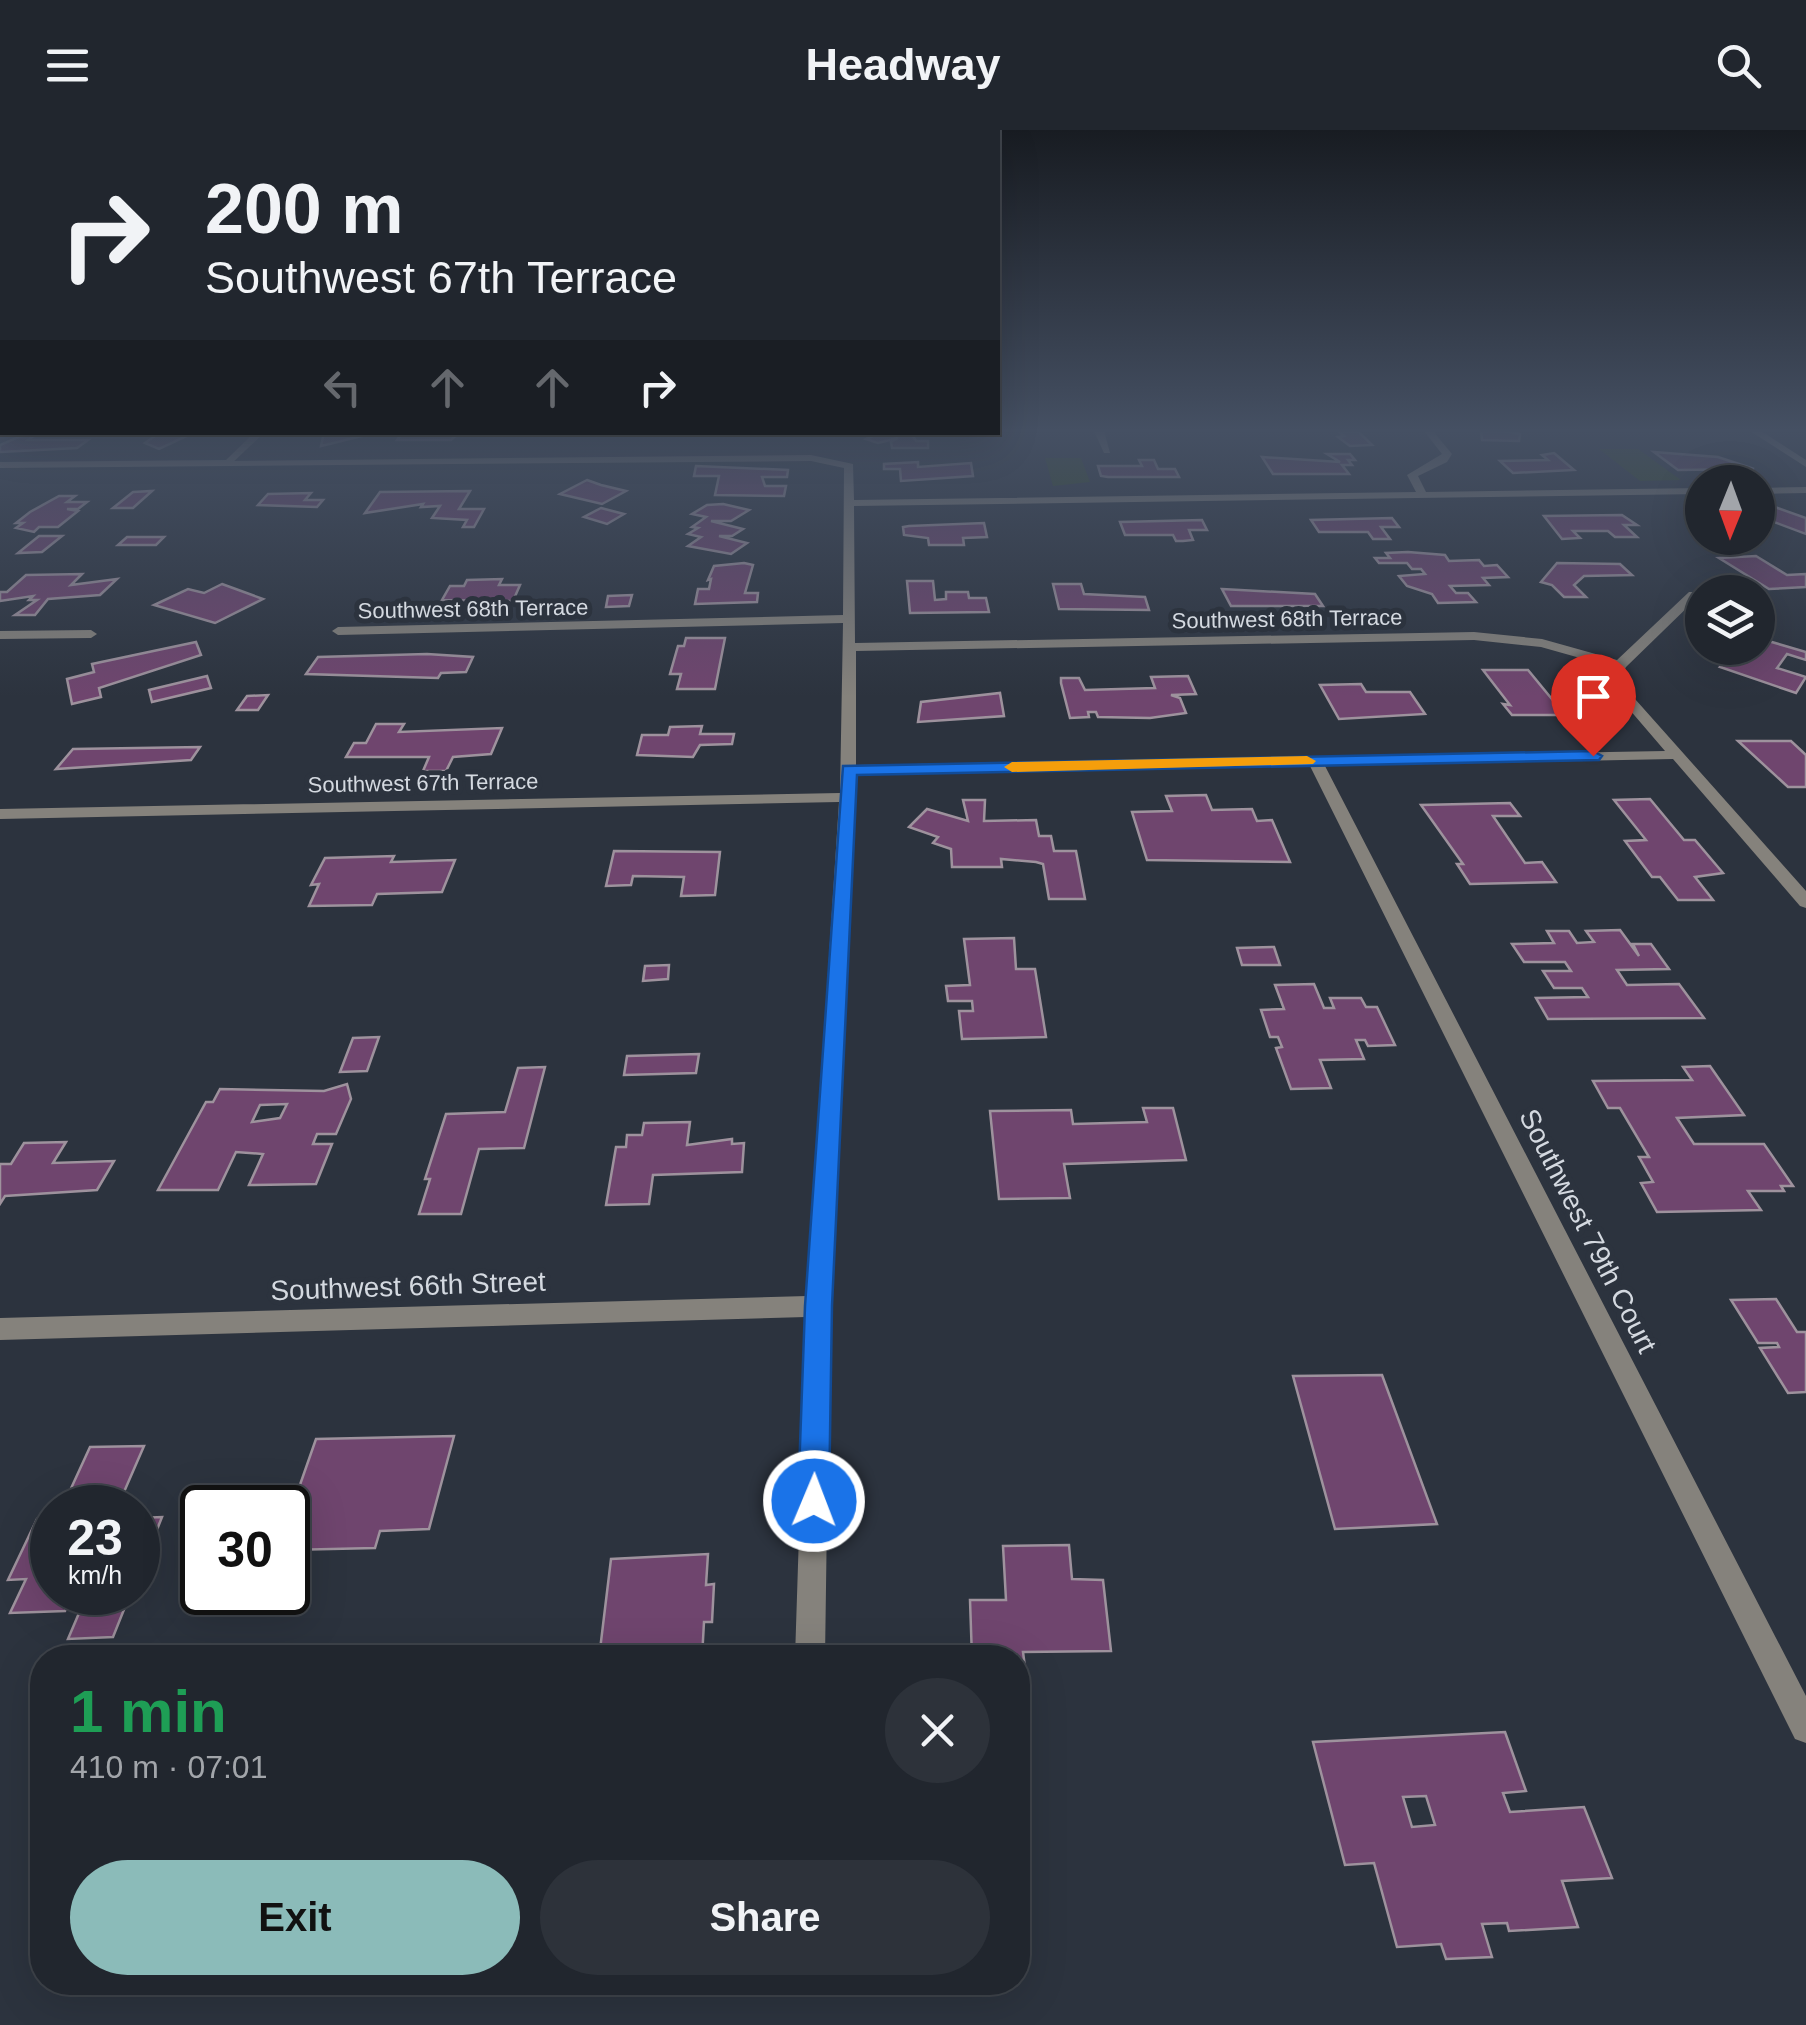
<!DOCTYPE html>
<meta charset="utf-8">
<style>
body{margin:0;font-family:Arial,sans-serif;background:#2d323a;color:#f1f3f6;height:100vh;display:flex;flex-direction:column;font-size:38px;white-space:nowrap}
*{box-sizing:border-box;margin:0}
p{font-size:32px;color:#a2a5aa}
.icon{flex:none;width:55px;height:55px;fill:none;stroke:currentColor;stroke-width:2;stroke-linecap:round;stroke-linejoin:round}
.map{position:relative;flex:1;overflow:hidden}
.drawer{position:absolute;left:30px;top:1515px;width:1000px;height:350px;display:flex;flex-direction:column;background:#21262e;border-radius:40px;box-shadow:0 10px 40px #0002,0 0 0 2px #3e434a}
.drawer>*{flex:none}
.top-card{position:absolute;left:0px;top:0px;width:1000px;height:305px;box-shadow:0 10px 40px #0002,0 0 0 2px #3e434a;background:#21262e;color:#f1f3f6;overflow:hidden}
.needle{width:65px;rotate:181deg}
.buttons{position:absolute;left:1685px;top:335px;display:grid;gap:20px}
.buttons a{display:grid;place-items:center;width:90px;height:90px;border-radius:50%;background:#21262e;box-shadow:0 10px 40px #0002,0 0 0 2px #3e434a;font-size:50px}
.speed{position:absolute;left:30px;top:1355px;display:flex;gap:20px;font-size:50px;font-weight:700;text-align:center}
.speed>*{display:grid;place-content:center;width:130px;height:130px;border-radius:50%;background:#21262e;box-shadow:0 10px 40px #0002,0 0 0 2px #3e434a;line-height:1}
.speed small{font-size:25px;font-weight:400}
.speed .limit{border:5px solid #111;border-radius:15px;background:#fff;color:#111}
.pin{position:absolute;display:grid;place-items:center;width:85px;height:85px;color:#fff;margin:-102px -42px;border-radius:50% 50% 50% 0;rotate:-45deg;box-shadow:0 0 10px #0007}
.pin .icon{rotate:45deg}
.me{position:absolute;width:110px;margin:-55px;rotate:1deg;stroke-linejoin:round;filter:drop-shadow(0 0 8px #0008)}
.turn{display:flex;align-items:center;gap:35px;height:210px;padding:0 40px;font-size:45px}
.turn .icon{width:130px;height:130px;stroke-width:2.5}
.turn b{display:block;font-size:70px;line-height:85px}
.lanes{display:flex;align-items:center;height:95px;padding:0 40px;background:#0003;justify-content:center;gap:50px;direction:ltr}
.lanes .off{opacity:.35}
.round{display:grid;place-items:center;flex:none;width:105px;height:105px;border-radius:52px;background:#2d323a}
.headline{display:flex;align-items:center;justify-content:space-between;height:170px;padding:0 40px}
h1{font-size:60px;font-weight:800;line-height:75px;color:#1e9e55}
.cta{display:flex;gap:20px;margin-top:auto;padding:20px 40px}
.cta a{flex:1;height:115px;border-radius:60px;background:#8bbbb9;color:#111;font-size:40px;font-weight:800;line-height:115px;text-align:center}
.cta a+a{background:#2d323a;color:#f1f3f6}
header{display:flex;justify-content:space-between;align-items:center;height:130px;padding:0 40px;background:#21262e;font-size:45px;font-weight:800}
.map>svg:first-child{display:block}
</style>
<header><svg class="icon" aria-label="menu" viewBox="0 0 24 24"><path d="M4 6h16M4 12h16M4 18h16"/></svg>Headway<svg class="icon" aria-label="search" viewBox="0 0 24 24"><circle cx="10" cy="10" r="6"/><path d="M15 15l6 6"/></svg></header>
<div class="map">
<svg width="1806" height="1895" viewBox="0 0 1806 1895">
<rect width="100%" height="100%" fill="#2c333e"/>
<g fill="#314820">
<path d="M 1599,319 L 1638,319 L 1681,350 L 1640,351 Z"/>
<path d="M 1045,328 L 1081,328 L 1090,352 L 1053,356 Z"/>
</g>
<g fill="#6f456e" stroke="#9e929d" stroke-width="2.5" fill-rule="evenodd">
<path d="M 1338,301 L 1359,302 L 1372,315 L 1350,316 L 1338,307 L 1344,306 Z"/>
<path d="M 1504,301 L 1520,304 L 1519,311 L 1482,310 L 1481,301 Z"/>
<path d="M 195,302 L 159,319 L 145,313 L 161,302 Z"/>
<path d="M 317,302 L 374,302 L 374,303 L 321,316 L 324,303 Z"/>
<path d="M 460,302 L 451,310 L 397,310 L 403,302 Z"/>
<path d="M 923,302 L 913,306 L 916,311 L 928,311 L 928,318 L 892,318 L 891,312 L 898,308 L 878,313 L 866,309 L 880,303 L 864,302 Z"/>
<path d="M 23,305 L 35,305 L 28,310 L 88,310 L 77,318 L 0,322 L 0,315 Z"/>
<path d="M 1654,322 L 1718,327 L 1754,339 L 1678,340 Z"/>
<path d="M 1554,323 L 1574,340 L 1513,343 L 1500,331 L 1548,330 L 1542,325 Z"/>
<path d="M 1327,324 L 1350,324 L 1355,330 L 1348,330 L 1352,335 L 1342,335 L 1349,344 L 1273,344 L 1262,327 L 1340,332 Z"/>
<path d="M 1139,330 L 1154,330 L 1158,339 L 1175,339 L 1179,347 L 1108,347 L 1101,346 L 1098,336 L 1142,336 Z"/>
<path d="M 918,332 L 918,337 L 971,333 L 973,346 L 901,351 L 900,339 L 884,339 L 884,334 Z"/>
<path d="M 696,336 L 788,340 L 787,347 L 762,347 L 765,356 L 786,356 L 784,366 L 715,365 L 719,346 L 694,346 Z"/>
<path d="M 587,350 L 601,355 L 626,361 L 602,374 L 560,364 Z"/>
<path d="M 152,361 L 133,378 L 113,378 L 133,362 Z"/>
<path d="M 470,361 L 459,379 L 484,379 L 474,397 L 463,397 L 467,390 L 432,388 L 440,376 L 421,377 L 423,374 L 365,383 L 380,362 Z"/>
<path d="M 311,363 L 305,370 L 323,370 L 317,377 L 258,375 L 268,364 Z"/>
<path d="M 59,366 L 75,366 L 67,372 L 87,372 L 78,379 L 67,379 L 78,381 L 58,397 L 39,397 L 34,402 L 16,398 L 23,393 L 16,393 L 30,382 Z"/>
<path d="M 723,374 L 749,380 L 731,391 L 711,391 L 743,399 L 732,406 L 719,406 L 747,413 L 731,424 L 688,416 L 701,407 L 688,404 L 698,398 L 692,397 L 706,387 L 692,384 L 707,375 Z"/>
<path d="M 1769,375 L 1806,388 L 1806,404 L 1758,386 L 1762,385 L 1758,378 Z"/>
<path d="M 601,378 L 624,384 L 607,394 L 584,387 Z"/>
<path d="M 1622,385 L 1637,395 L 1624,395 L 1637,407 L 1615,407 L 1608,401 L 1573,401 L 1580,408 L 1562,409 L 1544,386 Z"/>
<path d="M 1392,388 L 1399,397 L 1381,397 L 1390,409 L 1373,409 L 1368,402 L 1319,402 L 1311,390 Z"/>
<path d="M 1202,390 L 1207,400 L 1189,400 L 1193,410 L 1183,411 L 1176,411 L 1173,405 L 1125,405 L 1120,392 Z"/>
<path d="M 984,393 L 987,407 L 963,408 L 964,415 L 929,415 L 928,408 L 904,405 L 903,397 L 909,396 Z"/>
<path d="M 39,406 L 62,406 L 42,422 L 18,423 Z"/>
<path d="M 127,407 L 164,407 L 156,415 L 118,415 Z"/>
<path d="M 1408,422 L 1445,425 L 1449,431 L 1479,430 L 1484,436 L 1497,435 L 1508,447 L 1483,448 L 1489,455 L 1450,456 L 1456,463 L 1468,463 L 1476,472 L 1438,473 L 1432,464 L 1407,456 L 1399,446 L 1425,444 L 1421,439 L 1412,439 L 1407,433 L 1379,433 L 1375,428 L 1390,428 L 1386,423 Z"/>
<path d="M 1756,426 L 1787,445 L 1806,444 L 1806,457 L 1769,459 L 1719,428 Z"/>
<path d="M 744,433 L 753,435 L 745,463 L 758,463 L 757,472 L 695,474 L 698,459 L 709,459 L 711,449 L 708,450 L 714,436 Z"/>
<path d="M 1557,433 L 1620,434 L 1632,445 L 1584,446 L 1574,455 L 1586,467 L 1564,467 L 1552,455 L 1541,452 Z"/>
<path d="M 82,444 L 71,455 L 117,449 L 100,465 L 48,469 L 35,485 L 15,485 L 37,470 L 29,470 L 33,466 L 0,471 L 0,462 L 7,462 L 26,445 Z"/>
<path d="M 502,449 L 499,455 L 520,455 L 513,471 L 442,470 L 450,456 L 464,456 L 467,450 Z"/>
<path d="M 907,451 L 933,451 L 935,470 L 946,469 L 946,462 L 968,462 L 969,468 L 986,468 L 989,482 L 910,483 Z"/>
<path d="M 222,454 L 263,469 L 215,493 L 154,475 L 188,459 L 204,463 Z"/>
<path d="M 1053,454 L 1081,454 L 1084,464 L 1145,467 L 1149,480 L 1059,479 Z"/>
<path d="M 1222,459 L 1315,464 L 1323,476 L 1231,476 Z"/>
<path d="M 632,465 L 629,476 L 606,477 L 608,466 Z"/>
<path d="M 686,508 L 725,508 L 715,559 L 677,559 L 681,544 L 670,544 L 678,516 L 684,516 Z"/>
<path d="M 1758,508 L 1806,522 L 1806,530 L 1787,524 L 1777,538 L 1806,547 L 1796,563 L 1720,537 L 1740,518 L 1758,518 Z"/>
<path d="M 196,512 L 201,525 L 99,558 L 101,567 L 72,574 L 67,549 L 94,542 L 92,534 Z"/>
<path d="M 427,524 L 473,527 L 466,542 L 441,543 L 438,548 L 306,544 L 318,527 Z"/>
<path d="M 1483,540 L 1528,540 L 1565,585 L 1512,585 L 1503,574 L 1510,575 Z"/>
<path d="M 207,546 L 211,558 L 152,572 L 149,560 Z"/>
<path d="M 1188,546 L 1196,564 L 1171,565 L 1180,568 L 1186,583 L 1150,588 L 1098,587 L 1096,582 L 1088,582 L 1089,587 L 1070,588 L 1061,553 L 1061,548 L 1079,548 L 1085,560 L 1155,558 L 1151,547 Z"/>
<path d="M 1361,554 L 1366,562 L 1410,562 L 1425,584 L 1339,589 L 1320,555 Z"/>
<path d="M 1000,563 L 1004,586 L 918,592 L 921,572 Z"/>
<path d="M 268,565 L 258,580 L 237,580 L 247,566 Z"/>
<path d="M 376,594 L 404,594 L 399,602 L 502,598 L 491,624 L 453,627 L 446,641 L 423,641 L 429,627 L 346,627 L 354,613 L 366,613 Z"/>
<path d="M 702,596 L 700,604 L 734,604 L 732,614 L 700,615 L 693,627 L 637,625 L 642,605 L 668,605 L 670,597 Z"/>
<path d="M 1738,611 L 1791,611 L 1806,625 L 1806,657 L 1788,657 Z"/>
<path d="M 200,617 L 191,630 L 56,639 L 73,619 Z"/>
<path d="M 1206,665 L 1212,680 L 1252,679 L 1257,691 L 1272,690 L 1290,732 L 1147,730 L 1132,682 L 1172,681 L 1166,666 Z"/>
<path d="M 1650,669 L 1684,710 L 1695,710 L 1723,743 L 1695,747 L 1713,770 L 1678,770 L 1660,747 L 1652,747 L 1625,711 L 1646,710 L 1614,670 Z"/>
<path d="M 963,670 L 985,670 L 984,691 L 1036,690 L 1039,706 L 1051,706 L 1054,721 L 1076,721 L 1085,769 L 1049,769 L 1043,734 L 1036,732 L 1001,729 L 1002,737 L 952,737 L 951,719 L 933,713 L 938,707 L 909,697 L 927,679 L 968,691 Z"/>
<path d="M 1510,673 L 1520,686 L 1493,686 L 1525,733 L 1542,732 L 1556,752 L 1470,754 L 1457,734 L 1463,734 L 1421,675 Z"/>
<path d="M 614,721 L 720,722 L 715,765 L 681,766 L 684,747 L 633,746 L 631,755 L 606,756 Z"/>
<path d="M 394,726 L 391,732 L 455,730 L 442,762 L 377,764 L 372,775 L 309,776 L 319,754 L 311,755 L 325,728 Z"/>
<path d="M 1620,800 L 1639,826 L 1633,814 L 1651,814 L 1669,839 L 1617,840 L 1627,855 L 1679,854 L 1704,888 L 1548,889 L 1536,868 L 1588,867 L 1582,858 L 1554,858 L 1543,841 L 1571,841 L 1565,832 L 1524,832 L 1512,814 L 1554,813 L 1547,801 L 1569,801 L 1577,813 L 1594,812 L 1586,801 Z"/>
<path d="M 1014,808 L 1016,839 L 1035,839 L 1046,907 L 962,909 L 959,881 L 973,881 L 972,871 L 948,871 L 946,856 L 970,855 L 964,809 Z"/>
<path d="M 1274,817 L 1280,835 L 1242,835 L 1237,818 Z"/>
<path d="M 669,835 L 668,849 L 643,851 L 645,836 Z"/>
<path d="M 1314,854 L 1324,878 L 1334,878 L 1330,868 L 1361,868 L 1366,877 L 1377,877 L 1395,915 L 1368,916 L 1365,910 L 1356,910 L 1364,929 L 1320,930 L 1331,958 L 1291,959 L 1276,918 L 1282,917 L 1278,907 L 1270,907 L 1261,880 L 1284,879 L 1275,855 Z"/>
<path d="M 379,907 L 367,941 L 340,942 L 353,908 Z"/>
<path d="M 699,924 L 696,943 L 624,945 L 627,926 Z"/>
<path d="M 1710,936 L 1744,985 L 1677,988 L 1694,1014 L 1764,1014 L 1793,1056 L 1781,1056 L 1784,1061 L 1748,1061 L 1761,1080 L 1657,1082 L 1641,1053 L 1653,1052 L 1639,1027 L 1649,1027 L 1620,978 L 1608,978 L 1593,951 L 1692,950 L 1683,937 Z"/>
<path d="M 545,937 L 524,1018 L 479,1019 L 461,1084 L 419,1084 L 430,1049 L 425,1049 L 446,984 L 505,982 L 518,938 Z"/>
<path d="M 347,954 L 351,969 L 336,1004 L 317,1004 L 313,1014 L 332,1014 L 316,1054 L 249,1055 L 263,1024 L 236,1022 L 218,1060 L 158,1060 L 206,972 L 213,972 L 220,959 L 324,961 ZM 287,974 L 280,988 L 252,992 L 260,975 Z"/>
<path d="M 1143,978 L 1173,978 L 1186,1030 L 1064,1034 L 1070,1068 L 999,1069 L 990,981 L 1071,980 L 1073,994 L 1147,992 Z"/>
<path d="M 690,992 L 687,1015 L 732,1009 L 732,1014 L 744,1013 L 742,1042 L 653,1045 L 649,1074 L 606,1075 L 616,1017 L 626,1017 L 627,1005 L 642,1005 L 644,993 Z"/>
<path d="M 66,1012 L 53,1033 L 114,1031 L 97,1060 L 5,1066 L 0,1074 L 0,1034 L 11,1034 L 24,1013 Z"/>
<path d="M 1776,1169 L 1797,1202 L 1806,1202 L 1806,1262 L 1788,1263 L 1760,1218 L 1779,1217 L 1777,1213 L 1758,1213 L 1731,1170 Z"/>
<path d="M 1382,1245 L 1437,1394 L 1335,1399 L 1293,1246 Z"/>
<path d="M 454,1306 L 429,1399 L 380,1401 L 375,1418 L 288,1420 L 288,1389 L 316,1309 Z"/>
<path d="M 144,1316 L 117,1378 L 62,1378 L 90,1317 Z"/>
<path d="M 162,1387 L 138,1448 L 138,1388 Z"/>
<path d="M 37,1389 L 52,1389 L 52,1462 L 73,1462 L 65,1481 L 10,1483 L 26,1449 L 8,1450 Z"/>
<path d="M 1069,1415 L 1072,1449 L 1103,1450 L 1111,1521 L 1023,1522 L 1025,1537 L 1018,1537 L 1018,1528 L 972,1528 L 970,1470 L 1006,1470 L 1003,1416 Z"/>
<path d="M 708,1424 L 706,1455 L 714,1454 L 712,1492 L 704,1492 L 702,1528 L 599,1528 L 611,1429 Z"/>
<path d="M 88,1462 L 131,1462 L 113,1507 L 68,1509 Z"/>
<path d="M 1505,1602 L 1526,1661 L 1503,1663 L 1510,1682 L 1584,1677 L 1612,1748 L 1562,1751 L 1578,1797 L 1509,1801 L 1507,1793 L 1482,1794 L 1492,1827 L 1446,1829 L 1441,1814 L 1397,1817 L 1374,1733 L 1345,1735 L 1313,1612 ZM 1426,1666 L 1435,1695 L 1412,1697 L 1403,1667 Z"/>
</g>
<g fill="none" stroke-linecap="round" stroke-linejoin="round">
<g fill="#85827c" fill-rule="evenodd">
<path d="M 1094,301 L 1104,301 L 1110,323 L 1104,323 Z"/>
<path d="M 1424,301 L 1433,301 L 1452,324 L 1447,332 L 1418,346 L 1426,362 L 1702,358 L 1702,364 L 854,376 L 855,513 L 1474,502 L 1542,509 L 1617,530 L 1689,462 L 1697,462 L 1697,468 L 1626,537 L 1619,551 L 1806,761 L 1806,778 L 1800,776 L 1673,629 L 1325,636 L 1806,1566 L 1806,1613 L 1795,1609 L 1310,636 L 856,644 L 830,1176 L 825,1528 L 795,1528 L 806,1187 L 0,1210 L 0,1188 L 807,1166 L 839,672 L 0,689 L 0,679 L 840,663 L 843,493 L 338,505 L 332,501 L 338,497 L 843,485 L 844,338 L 811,331 L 229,336 L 225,331 L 811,325 L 853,334 L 854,370 L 1416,362 L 1407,345 L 1442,324 ZM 1474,510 L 1541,517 L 1612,537 L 1605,551 L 1665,621 L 856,635 L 856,521 Z"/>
<path d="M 1806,357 L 1806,363 L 1758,364 L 1758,358 Z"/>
<path d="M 0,501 L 91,500 L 97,504 L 91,508 L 0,509 Z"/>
</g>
<g fill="#85827c" fill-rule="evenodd">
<path d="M 1750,301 L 1761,301 L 1806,330 L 1806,337 Z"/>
<path d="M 255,302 L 265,302 L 229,336 L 0,338 L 0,332 L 226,330 Z"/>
</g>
</g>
<linearGradient id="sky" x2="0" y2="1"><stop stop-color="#181c22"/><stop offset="0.53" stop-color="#455063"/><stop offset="1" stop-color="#455063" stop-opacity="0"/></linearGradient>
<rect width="1806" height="567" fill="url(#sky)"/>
<path fill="#1a73e8" stroke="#114b97" stroke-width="2.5" d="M 1593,621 L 1602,626 L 1599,630 L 857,645 L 832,1176 L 829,1371 L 824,1382 L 814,1386 L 803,1382 L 798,1371 L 805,1176 L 843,636 Z"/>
<path fill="#f59e0b" d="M 1307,626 L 1316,631 L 1313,634 L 1012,642 L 1004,637 L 1012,632 Z"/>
<g text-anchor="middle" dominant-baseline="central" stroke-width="10" stroke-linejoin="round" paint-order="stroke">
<g font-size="22" fill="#d4d9e0" stroke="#2c333e">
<text transform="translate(473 479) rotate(-1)">Southwest 68th Terrace</text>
<text transform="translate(1287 489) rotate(-1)">Southwest 68th Terrace</text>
<text transform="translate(423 653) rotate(-1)">Southwest 67th Terrace</text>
</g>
<g font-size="28" fill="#d4d9e0" stroke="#2c333e">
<text transform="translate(1588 1101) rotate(63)">Southwest 79th Court</text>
<text transform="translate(408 1156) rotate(-2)">Southwest 66th Street</text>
</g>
</g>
</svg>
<div class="buttons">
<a><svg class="needle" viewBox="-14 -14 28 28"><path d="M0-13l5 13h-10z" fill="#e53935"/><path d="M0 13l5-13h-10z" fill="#a2a5aa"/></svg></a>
<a><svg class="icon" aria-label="layers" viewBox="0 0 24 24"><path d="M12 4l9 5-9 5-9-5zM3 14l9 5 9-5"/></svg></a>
</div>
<div class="speed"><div>23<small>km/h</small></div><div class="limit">30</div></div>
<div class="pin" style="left:1593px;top:626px;background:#d93025"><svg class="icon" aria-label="arrive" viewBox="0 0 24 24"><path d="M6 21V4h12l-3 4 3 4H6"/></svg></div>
<svg class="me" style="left:814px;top:1371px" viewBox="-20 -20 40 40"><circle r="17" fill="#1a73e8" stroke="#fff" stroke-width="3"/><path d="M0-11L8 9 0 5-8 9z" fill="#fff"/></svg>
<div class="top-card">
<div class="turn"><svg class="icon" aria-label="right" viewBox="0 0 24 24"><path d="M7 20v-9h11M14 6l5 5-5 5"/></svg><div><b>200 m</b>Southwest 67th Terrace</div></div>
<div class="lanes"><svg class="icon off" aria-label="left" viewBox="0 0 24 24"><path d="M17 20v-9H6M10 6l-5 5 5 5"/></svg><svg class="icon off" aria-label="ahead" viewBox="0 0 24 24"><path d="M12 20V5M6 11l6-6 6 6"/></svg><svg class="icon off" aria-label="ahead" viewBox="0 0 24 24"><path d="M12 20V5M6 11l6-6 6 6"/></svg><svg class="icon" aria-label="right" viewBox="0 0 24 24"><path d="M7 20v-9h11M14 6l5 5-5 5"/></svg></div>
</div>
<section class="drawer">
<div class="headline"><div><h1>1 min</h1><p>410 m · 07:01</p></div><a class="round"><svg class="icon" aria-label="close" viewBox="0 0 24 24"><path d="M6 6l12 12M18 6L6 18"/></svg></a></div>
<div class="cta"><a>Exit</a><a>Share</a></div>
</section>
</div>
